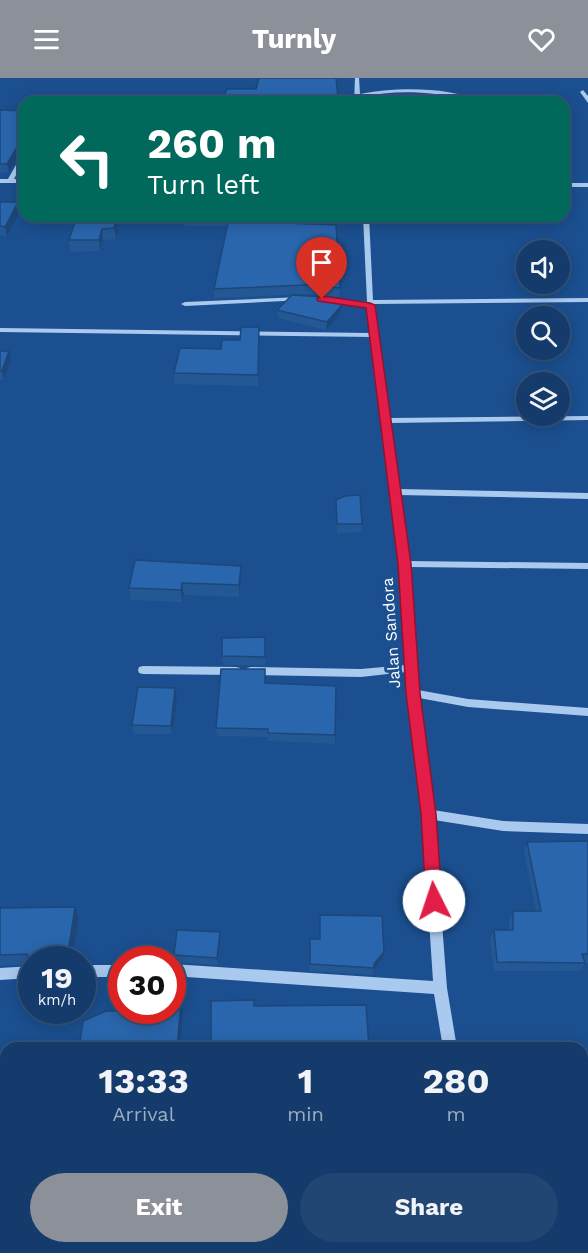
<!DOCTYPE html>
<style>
body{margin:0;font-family:"Work Sans",sans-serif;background:#214673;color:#f1f3f6;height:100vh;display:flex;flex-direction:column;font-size:22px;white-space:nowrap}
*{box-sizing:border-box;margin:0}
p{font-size:20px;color:#9dadc1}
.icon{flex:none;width:33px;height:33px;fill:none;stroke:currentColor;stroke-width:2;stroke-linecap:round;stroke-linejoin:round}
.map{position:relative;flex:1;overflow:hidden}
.details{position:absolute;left:0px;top:964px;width:588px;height:212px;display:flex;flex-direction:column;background:#143b6b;border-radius:18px 18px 0 0;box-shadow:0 3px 15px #0003,0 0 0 2px #33557e}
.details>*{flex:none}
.hud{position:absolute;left:18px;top:18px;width:552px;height:126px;border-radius:18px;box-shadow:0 3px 15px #0003,0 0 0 2px #33557e;background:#00695c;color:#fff;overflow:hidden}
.fabs{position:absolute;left:516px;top:162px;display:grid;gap:12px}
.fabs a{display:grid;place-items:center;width:54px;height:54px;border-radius:50%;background:#143b6b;box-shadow:0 3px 15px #0003,0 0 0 2px #33557e;font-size:30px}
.speed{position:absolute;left:18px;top:868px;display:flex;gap:12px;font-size:30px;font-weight:700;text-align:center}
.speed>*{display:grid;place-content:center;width:78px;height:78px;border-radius:50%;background:#143b6b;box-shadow:0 3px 15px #0003,0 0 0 2px #33557e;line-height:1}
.speed small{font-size:15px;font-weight:400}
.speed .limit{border:9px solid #d22;background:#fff;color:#111}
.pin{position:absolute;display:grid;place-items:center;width:51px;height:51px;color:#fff;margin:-62px -26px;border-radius:50% 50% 50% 0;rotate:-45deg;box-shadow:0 0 6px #0007}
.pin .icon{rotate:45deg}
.me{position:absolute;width:66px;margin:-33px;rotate:356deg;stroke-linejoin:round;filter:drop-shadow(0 0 4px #0008)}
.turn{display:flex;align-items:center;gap:21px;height:126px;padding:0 30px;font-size:27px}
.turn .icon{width:78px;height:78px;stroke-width:2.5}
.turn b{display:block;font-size:42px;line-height:51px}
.eta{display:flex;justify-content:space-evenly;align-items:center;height:102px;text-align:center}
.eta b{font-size:36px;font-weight:700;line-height:42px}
.cta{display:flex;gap:12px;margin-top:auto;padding:12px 30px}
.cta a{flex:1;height:69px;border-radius:36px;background:#8c9099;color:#fff;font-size:24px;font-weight:700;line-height:69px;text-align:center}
.cta a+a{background:#214673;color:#f1f3f6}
header{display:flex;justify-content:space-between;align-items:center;height:78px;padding:0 30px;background:#8c9099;color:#fff;font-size:27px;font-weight:700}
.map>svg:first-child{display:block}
</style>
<header><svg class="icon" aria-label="menu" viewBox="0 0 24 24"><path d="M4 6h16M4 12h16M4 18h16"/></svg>Turnly<svg class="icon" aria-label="heart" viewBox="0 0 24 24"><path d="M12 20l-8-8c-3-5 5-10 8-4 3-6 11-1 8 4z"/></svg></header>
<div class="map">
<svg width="588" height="1175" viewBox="0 0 588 1175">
<rect width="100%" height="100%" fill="#1b4f8f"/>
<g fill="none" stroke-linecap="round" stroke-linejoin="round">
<g fill="#a9c9ee" fill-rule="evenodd">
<path d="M 355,0 L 359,0 L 360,16 C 394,9 449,8 482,24 C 466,24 451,18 435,16 C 410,13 385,14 360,19 L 360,24 L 354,24 Z"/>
<path d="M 583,12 L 588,18 L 588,25 L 580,14 Z"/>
<path d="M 24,76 L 24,83 L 14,101 L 24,101 L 24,105 L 0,105 L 0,101 L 8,101 L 21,78 Z"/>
<rect x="564" y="105" width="24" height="4"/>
<path d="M 363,138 L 369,138 L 373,222 L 588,220 L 588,224 L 374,226 L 389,340 L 588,338 L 588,342 L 390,345 L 399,411 L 588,415 L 588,421 L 399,417 L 408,483 L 588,485 L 588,491 L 409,489 L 418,612 L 468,621 L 588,630 L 588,638 L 468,629 L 419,620 L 433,732 L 503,743 L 588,746 L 588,756 L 503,753 L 434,742 L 447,910 L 457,970 L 443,970 L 434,916 L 172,898 L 172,886 L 433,903 L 422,736 L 406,594 L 361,599 L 251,597 L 247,596 L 246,593 L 247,590 L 251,589 L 361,591 L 406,587 L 399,486 L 371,259 L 0,254 L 0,250 L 370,255 L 367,229 L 329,224 L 325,222 L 329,220 L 367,224 Z"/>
<path d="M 301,219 L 305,221 L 303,222 L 185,228 L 181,226 L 185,224 Z"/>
<path d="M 143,588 L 236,589 L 240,590 L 241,593 L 240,596 L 236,597 L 143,596 L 139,595 L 138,592 L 139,589 Z"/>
<rect x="82" y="887" width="40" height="12"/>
<path d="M 32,888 L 32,900 L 0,902 L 0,890 Z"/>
<rect x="582" y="981" width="6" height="14"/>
<rect x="461" y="1170" width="16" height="5"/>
</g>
</g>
<g fill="#245895">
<path d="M 227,11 L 338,19 L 338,24 L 222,24 Z"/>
<path d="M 0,32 L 24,74 L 19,77 L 9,94 L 0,95 Z"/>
<path d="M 24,76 L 24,94 L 20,94 L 19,86 Z"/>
<path d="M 0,124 L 18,124 L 20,133 L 7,158 L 0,157 Z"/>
<path d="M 121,138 L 116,161 L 103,162 L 100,173 L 71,174 L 69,162 Z"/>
<path d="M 175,138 L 265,138 L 262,144 L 340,210 L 339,219 L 306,216 L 214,220 L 214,211 L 227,148 L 185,148 L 184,141 L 175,141 Z"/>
<path d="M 341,228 L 340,236 L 326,252 L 278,240 L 277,232 Z"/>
<path d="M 259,249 L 258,308 L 175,306 L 174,295 L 221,271 L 240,262 Z"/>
<path d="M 0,273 L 9,273 L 11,282 L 4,302 L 0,302 Z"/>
<path d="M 336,422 L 362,446 L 361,454 L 337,455 Z"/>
<path d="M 135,482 L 241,501 L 239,519 L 184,517 L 182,524 L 131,522 L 129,510 Z"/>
<path d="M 265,559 L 265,587 L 223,587 L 222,578 Z"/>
<path d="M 265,605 L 336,608 L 335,666 L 268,663 L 268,659 L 217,658 L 216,650 Z"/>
<path d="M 175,610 L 177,619 L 172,656 L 134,656 L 132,647 Z"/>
<path d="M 588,763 L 588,885 L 585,885 L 580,893 L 494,893 L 490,861 L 494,852 L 509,852 L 509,842 L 513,833 L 536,833 L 524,774 L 527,764 Z"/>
<path d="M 0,830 L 79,840 L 72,882 L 32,882 L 32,886 L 0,888 Z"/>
<path d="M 220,854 L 220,861 L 218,887 L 175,884 L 174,877 Z"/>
<path d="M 310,861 L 382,881 L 374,892 L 373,897 L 309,893 Z"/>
</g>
<g fill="#1d4779">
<path d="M 23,65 L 24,74 L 19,77 L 9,94 L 7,86 L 17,69 Z"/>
<path d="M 18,124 L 20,133 L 7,158 L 5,149 Z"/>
<path d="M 117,138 L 121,138 L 116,161 L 114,150 Z"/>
<path d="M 262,138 L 265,138 L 260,153 L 259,144 Z"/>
<path d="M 102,151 L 103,162 L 100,173 L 99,162 Z"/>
<path d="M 341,228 L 340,236 L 326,252 L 327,244 Z"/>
<path d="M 9,273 L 11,282 L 4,302 L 2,293 Z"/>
<path d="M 241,488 L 241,501 L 239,519 L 239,507 Z"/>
<path d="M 182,505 L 184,517 L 182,524 L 181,512 Z"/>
<path d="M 175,610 L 177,619 L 172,656 L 171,648 Z"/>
<path d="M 75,829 L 79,840 L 72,882 L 67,882 Z"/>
<path d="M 220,854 L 220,861 L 218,887 L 217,880 Z"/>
<path d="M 384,874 L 382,881 L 374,892 L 374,886 Z"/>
<path d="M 181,924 L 183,932 L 180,970 L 177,970 Z"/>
</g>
<g fill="#2a66ad" stroke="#1d4779" stroke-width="1.5">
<path d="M 259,0 L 336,0 L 338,19 L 332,19 L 331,24 L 222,24 L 227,11 L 256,11 Z"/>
<path d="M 0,32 L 24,33 L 24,36 L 22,40 L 24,40 L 24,72 L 23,65 L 17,69 L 7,86 L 0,86 Z"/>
<path d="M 24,76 L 24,86 L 19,86 Z"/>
<path d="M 0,124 L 18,124 L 5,149 L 0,148 Z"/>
<path d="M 77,138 L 117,138 L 114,150 L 102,151 L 99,162 L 69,162 Z"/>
<path d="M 184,138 L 262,138 L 259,144 L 336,147 L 340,210 L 306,207 L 214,211 L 229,140 L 184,140 Z"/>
<path d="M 292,217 L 340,220 L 341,228 L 327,244 L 277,232 Z"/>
<path d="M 241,249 L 259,249 L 258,297 L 174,295 L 180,270 L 221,271 L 222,262 L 240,262 Z"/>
<path d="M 0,273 L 9,273 L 2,293 L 0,293 Z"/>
<path d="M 360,417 L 362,446 L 337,446 L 336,422 L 345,418 Z"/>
<path d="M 135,482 L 241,488 L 239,507 L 182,505 L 181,512 L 129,510 Z"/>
<path d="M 265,559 L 265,579 L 222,578 L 222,560 Z"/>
<path d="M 221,591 L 265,591 L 265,605 L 336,608 L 335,657 L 268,655 L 268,651 L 216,650 Z"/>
<path d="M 138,609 L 175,610 L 171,648 L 132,647 Z"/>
<path d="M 588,763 L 588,876 L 582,876 L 585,885 L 497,884 L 494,852 L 513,852 L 513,833 L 541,833 L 527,764 Z"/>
<path d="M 75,829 L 67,881 L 29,881 L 27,876 L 0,877 L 0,830 Z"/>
<path d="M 320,837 L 382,838 L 384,874 L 374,886 L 374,890 L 310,886 L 310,861 L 320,861 Z"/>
<path d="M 177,852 L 220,854 L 217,880 L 174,877 Z"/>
<path d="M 254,922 L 254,928 L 366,927 L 369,970 L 211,970 L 211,923 Z"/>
<path d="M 172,924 L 181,924 L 177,970 L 79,970 L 83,943 L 106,933 L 172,933 Z"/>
</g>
<path fill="#e11d48" stroke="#92132f" stroke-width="1.5" d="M 322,218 L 370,225 L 375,227 L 411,486 L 420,615 L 436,736 L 442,823 L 440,829 L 434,831 L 428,829 L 426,823 L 421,736 L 406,615 L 398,486 L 366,230 L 318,223 L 317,221 Z"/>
<g text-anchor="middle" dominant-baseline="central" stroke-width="6" stroke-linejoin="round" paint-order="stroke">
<g font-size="16" fill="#fff" stroke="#1b4f8f">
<text transform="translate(391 555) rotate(-94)">Jalan Sandora</text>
</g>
</g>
</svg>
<div class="fabs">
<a><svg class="icon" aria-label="sound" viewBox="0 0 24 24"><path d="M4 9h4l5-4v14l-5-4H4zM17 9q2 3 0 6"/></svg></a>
<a><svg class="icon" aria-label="search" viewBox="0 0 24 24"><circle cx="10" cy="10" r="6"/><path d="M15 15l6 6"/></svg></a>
<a><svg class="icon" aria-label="layers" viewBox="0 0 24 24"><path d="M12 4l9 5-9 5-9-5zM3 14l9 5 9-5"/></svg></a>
</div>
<div class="speed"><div>19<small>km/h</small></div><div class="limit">30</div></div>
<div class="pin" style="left:322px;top:221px;background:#d93025"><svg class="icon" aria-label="arrive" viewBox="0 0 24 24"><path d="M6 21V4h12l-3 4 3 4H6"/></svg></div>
<svg class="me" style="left:434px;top:823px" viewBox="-20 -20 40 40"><circle r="19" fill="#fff"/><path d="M0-13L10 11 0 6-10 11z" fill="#e11d48"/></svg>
<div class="hud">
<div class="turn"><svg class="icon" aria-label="left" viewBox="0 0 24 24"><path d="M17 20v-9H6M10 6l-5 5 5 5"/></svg><div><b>260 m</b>Turn left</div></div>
</div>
<section class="details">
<div class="eta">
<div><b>13:33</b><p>Arrival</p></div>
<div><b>1</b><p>min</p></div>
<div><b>280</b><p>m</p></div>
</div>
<div class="cta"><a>Exit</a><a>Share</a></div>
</section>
</div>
